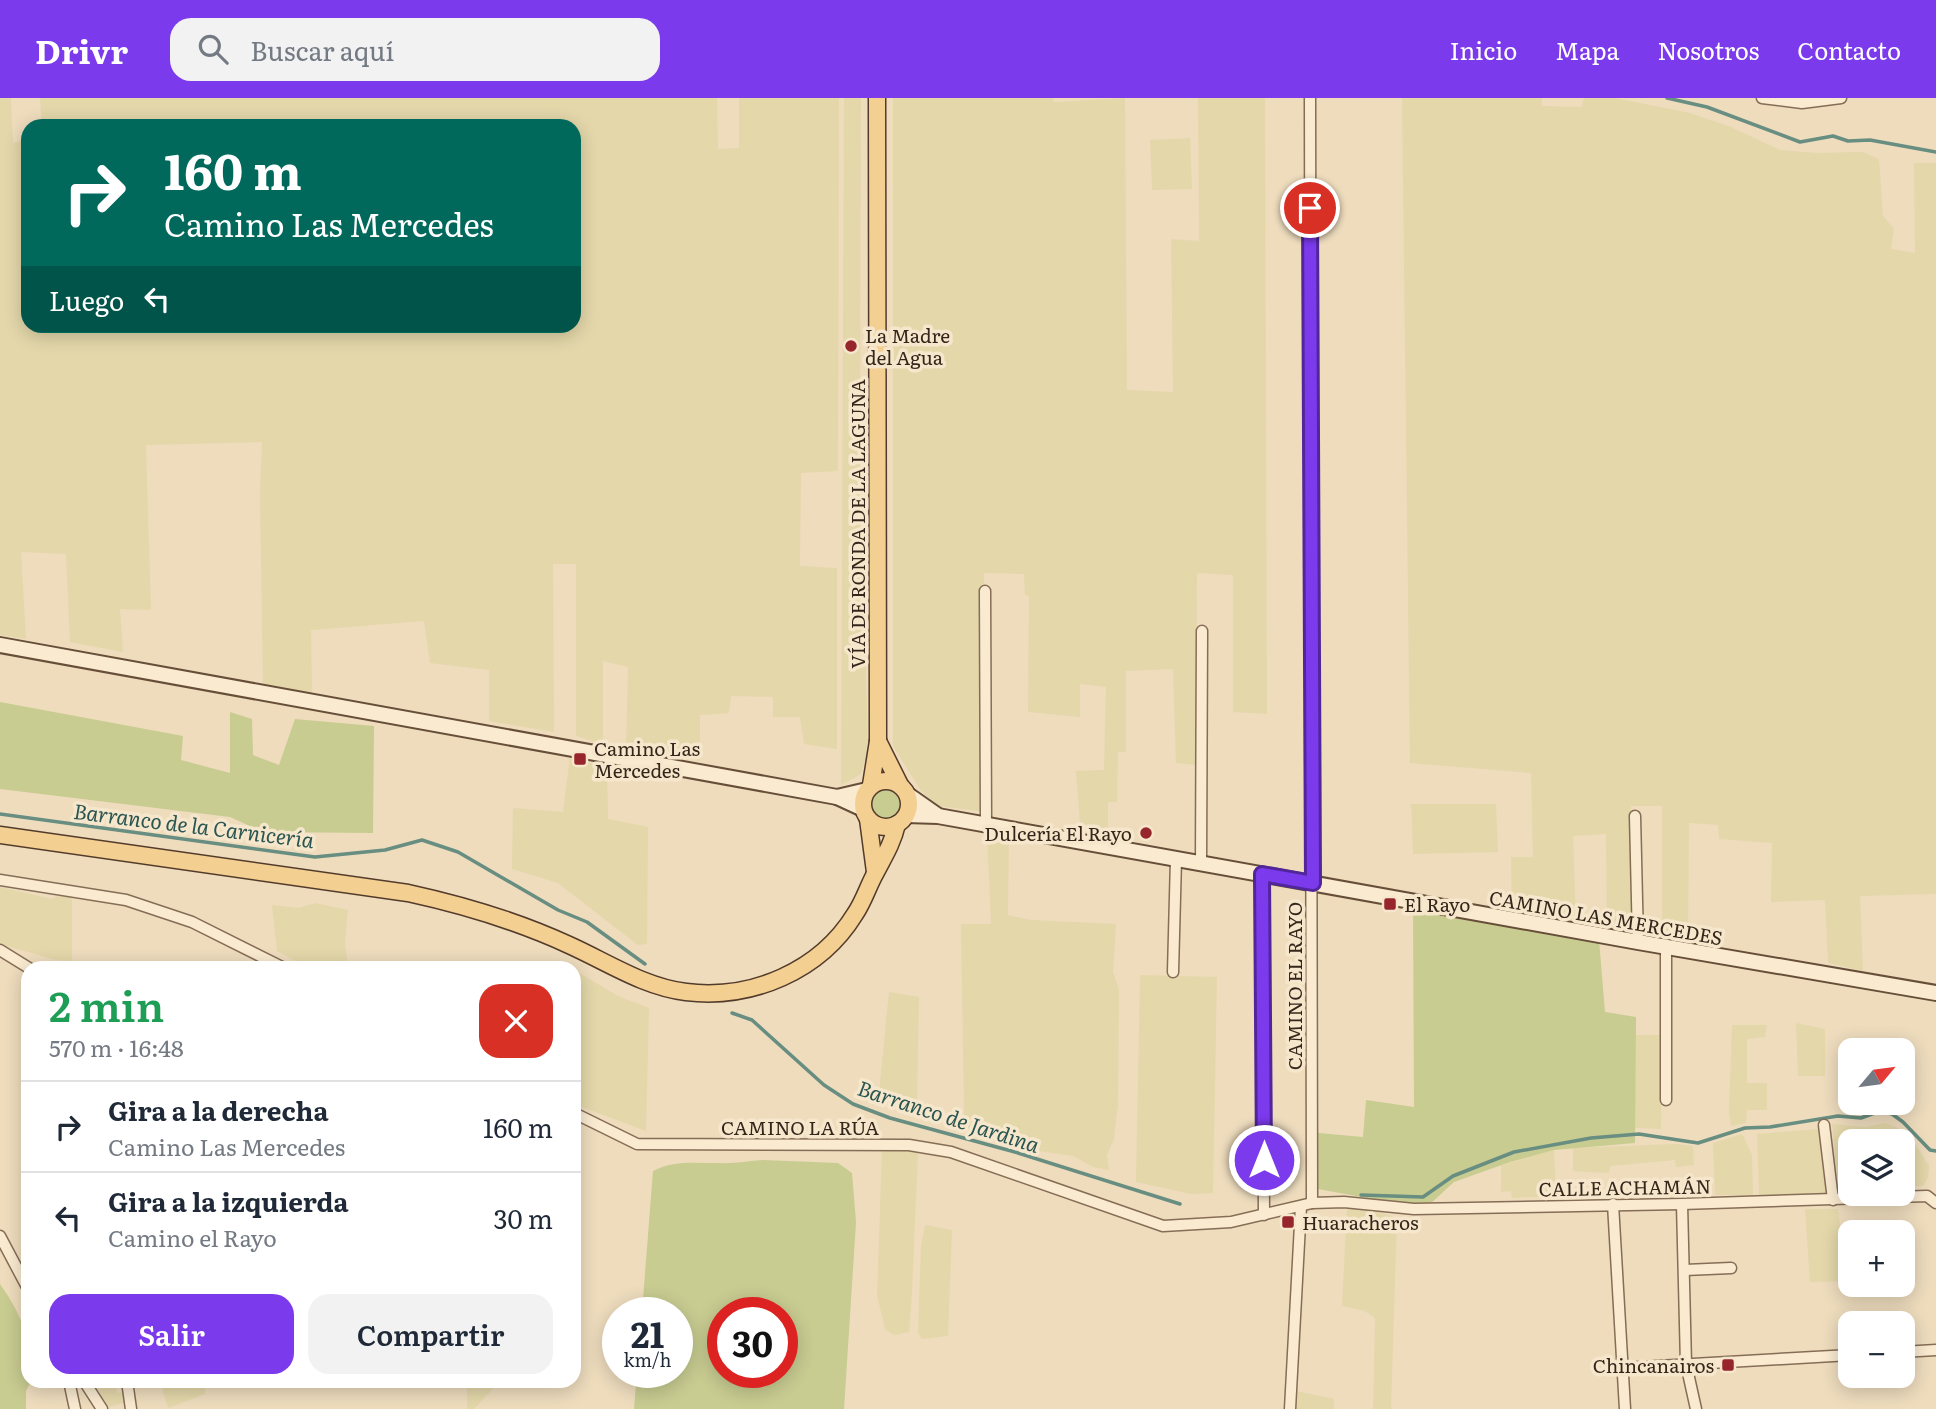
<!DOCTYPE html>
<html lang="es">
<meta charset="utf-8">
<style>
body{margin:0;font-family:Literata,serif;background:#f2f2f3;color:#1f2937;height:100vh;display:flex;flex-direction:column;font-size:26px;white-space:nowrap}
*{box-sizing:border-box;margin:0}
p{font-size:23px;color:#747a83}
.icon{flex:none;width:38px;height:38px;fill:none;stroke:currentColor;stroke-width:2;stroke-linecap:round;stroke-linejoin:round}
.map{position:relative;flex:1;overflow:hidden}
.details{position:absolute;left:21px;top:863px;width:560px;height:427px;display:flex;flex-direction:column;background:#fff;border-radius:21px;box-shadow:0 4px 18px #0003}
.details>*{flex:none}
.hud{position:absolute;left:21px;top:21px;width:560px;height:214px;border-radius:21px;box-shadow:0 4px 18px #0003;background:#00695c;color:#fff;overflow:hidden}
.needle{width:46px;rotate:61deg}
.controls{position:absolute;left:1838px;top:940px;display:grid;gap:14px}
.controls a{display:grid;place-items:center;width:77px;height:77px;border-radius:14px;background:#fff;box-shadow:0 4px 18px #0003;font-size:35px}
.speed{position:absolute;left:602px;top:1199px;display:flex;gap:14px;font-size:35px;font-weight:700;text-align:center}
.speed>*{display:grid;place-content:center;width:91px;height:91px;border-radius:50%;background:#fff;box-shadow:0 4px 18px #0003;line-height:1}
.speed small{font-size:18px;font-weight:400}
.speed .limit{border:10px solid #d22;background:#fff;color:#111}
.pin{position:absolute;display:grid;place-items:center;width:60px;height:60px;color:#fff;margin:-30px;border:4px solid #fff;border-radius:50%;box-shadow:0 2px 7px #0007}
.me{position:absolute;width:77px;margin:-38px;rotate:0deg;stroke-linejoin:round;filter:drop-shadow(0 0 5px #0008)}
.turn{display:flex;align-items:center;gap:24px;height:147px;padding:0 28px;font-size:32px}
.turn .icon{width:91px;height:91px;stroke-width:2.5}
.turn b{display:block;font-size:49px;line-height:60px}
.then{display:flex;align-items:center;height:66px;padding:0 28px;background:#0003;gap:14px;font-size:26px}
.round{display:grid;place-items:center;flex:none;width:74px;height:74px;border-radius:21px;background:#f2f2f3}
.overview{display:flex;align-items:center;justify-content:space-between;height:119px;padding:0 28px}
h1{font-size:42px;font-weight:600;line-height:52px;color:#1e9e55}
.button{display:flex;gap:14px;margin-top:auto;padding:14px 28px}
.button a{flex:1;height:80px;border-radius:21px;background:#7c3aed;color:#fff;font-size:28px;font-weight:600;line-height:80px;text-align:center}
.button a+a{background:#f2f2f3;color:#1f2937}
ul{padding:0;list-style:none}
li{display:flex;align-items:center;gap:21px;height:91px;padding:0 28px;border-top:2px solid #e0e1e3}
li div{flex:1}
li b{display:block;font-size:26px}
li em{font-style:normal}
header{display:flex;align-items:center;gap:42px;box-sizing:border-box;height:98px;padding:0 35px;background:#7c3aed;color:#fff}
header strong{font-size:33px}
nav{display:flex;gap:38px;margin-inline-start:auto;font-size:24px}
.search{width:490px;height:63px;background:#f2f2f3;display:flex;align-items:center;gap:18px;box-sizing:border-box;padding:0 24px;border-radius:21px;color:#747a83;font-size:26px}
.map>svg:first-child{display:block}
</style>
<header>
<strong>Drivr</strong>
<div class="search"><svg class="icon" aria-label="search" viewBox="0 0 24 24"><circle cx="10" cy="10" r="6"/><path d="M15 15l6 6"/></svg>Buscar aquí</div>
<nav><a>Inicio</a><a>Mapa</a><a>Nosotros</a><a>Contacto</a></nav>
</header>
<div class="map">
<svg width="1936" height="1311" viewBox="0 0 1936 1311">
<rect width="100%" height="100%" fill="#eedcbd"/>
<g fill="#e4d7aa">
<path d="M 0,0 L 11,0 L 13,45 L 28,41 L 28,228 L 574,228 L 574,28 L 42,28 L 40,0 L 717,0 L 718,51 L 739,50 L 739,0 L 839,0 L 838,373 L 801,375 L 800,468 L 837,470 L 837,651 L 804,646 L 800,619 L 773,619 L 773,599 L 731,598 L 729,615 L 700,617 L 700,663 L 626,652 L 628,569 L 603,563 L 603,646 L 576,638 L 576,466 L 553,466 L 554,634 L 489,623 L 489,572 L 430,565 L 424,523 L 311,532 L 312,595 L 263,586 L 260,397 L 262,344 L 146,347 L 151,512 L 120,511 L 123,554 L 70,544 L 66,456 L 21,454 L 26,541 L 0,537 Z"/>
<path d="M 844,0 L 861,0 L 860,361 L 868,651 L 861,676 L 841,687 Z"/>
<path d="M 893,0 L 1053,0 L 1054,4 L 1125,0 L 1127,292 L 1173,294 L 1171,141 L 1199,143 L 1198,0 L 1265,0 L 1267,616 L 1233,614 L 1233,477 L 1197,475 L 1196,667 L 1176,665 L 1173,571 L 1126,573 L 1126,654 L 1118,654 L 1117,704 L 1108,704 L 1108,732 L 1080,725 L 1076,673 L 1104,672 L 1106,589 L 1080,586 L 1080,619 L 1028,614 L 1029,498 L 1025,497 L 1024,476 L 984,475 L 986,714 L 938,708 L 921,693 L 893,648 Z"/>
<path d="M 1402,0 L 1542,0 L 1542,8 L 1581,9 L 1584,0 L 1615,0 L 1690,15 L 1731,29 L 1780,52 L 1817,55 L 1862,54 L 1879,61 L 1883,118 L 1894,131 L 1891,151 L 1915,155 L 1914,65 L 1936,65 L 1936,796 L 1860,798 L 1863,873 L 1828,865 L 1825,802 L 1771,804 L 1772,745 L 1719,741 L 1718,727 L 1689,725 L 1688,845 L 1662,839 L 1662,708 L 1631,708 L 1632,838 L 1607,831 L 1606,736 L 1573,738 L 1576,823 L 1512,812 L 1511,759 L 1533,759 L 1531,675 L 1410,665 Z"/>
<path d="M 1190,40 L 1192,91 L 1152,92 L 1150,42 Z"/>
<path d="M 570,659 L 607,670 L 608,721 L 648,729 L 647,846 L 638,847 L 558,785 L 512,771 L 513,710 L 563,714 Z"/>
<path d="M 1411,706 L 1496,706 L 1498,754 L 1413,756 Z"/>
<path d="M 987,735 L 1009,738 L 1008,817 L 1031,822 L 1116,826 L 1113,874 L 1119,891 L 1118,1006 L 1114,1041 L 1107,1057 L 1109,1072 L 1093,1069 L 1073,1058 L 1013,1049 L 969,1033 L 964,1018 L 961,826 L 991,826 Z"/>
<path d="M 0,789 L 52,801 L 62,796 L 72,800 L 72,863 L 56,862 L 0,846 Z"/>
<path d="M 315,805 L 348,812 L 345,845 L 348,870 L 309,870 L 277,853 L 272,807 L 299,810 Z"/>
<path d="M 574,872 L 618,898 L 649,910 L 646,1033 L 574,1006 Z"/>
<path d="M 1140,877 L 1217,879 L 1213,1095 L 1191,1096 L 1136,1084 Z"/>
<path d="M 889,894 L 919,899 L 917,1007 L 910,1009 L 895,1004 L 879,994 Z"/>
<path d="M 1796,925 L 1825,931 L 1825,978 L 1798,978 Z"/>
<path d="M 1732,927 L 1767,927 L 1765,939 L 1747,941 L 1747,985 L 1767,985 L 1767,1012 L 1747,1012 L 1746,1025 L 1731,1028 L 1729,1012 Z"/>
<path d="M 1635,937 L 1662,937 L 1661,1031 L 1635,1030 Z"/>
<path d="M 1885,1025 L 1898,1030 L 1916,1047 L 1929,1068 L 1928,1080 L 1923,1088 L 1902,1089 L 1902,1043 L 1850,1043 L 1850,1094 L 1839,1095 L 1832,1026 L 1865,1029 Z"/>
<path d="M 1818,1031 L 1826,1095 L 1759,1098 L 1757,1036 Z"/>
<path d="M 1742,1036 L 1752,1057 L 1753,1097 L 1715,1097 L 1713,1045 Z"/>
<path d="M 1675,1046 L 1693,1048 L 1694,1067 L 1676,1069 L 1675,1062 L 1610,1068 L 1609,1075 L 1573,1073 L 1573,1050 Z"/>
<path d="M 904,1052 L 918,1055 L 912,1194 L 909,1234 L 894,1237 L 885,1231 L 877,1197 L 882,1053 Z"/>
<path d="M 1554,1052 L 1556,1098 L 1512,1100 L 1511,1093 L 1501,1094 L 1501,1067 Z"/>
<path d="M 1347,1110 L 1373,1112 L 1397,1120 L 1391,1311 L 1373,1311 L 1375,1220 L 1365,1213 L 1342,1208 Z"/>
<path d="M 1805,1111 L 1838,1111 L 1844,1165 L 1850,1165 L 1850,1183 L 1810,1184 Z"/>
<path d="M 925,1127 L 952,1132 L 948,1238 L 922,1241 L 918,1235 L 921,1148 Z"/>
<path d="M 93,1283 L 115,1283 L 117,1295 L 125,1294 L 126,1304 L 109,1309 Z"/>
<path d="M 160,1283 L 205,1283 L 205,1296 L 168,1310 Z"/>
<path d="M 467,1283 L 500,1283 L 474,1311 L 467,1311 Z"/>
<path d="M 1291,1292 L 1334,1301 L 1334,1311 L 1291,1311 Z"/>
</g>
<g fill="#c8cc91" fill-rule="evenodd">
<path d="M 0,604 L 183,638 L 181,662 L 230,675 L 230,614 L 252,621 L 253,657 L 279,667 L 295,621 L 374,628 L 373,735 L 263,734 L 230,719 L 0,691 Z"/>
<circle cx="885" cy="707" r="15"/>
<path d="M 1413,810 L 1599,842 L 1605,914 L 1636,919 L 1635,1045 L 1554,1052 L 1510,1064 L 1454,1084 L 1430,1106 L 1411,1108 L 1307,1089 L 1308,1034 L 1363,1039 L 1366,1002 L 1414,1009 Z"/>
<path d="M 763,1062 L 838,1065 L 852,1075 L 856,1124 L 844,1311 L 634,1311 L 637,1274 L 677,1274 L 677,1214 L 642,1214 L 653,1073 C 673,1062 696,1065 718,1065 C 733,1066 748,1063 763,1062 ZM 723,1214 L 782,1214 L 782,1274 L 723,1274 Z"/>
<path d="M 0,1186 C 26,1223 28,1239 28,1283 L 31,1283 L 26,1293 L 26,1311 L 0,1311 Z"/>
</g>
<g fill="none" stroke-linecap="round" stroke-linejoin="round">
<g stroke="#688d81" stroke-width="3.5">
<path d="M 1667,0 L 1707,9 L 1800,44 L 1833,38 L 1848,43 L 1870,42 L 1936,54"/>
<path d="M 0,716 L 315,759 L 385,752 L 422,742 L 458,754 L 558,812 L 587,824 L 645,866"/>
<path d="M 732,915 L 752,922 L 824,987 L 853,1006 L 890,1020 L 1015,1054 L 1180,1106"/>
<path d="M 1361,1097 L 1423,1099 L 1453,1078 L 1514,1054 L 1591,1040 L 1639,1036 L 1698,1045 L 1745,1030 L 1770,1029 L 1838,1018 L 1861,1020 L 1880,1013 L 1892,1016 L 1903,1024 L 1930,1052 L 1936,1053"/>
</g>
<g stroke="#866d56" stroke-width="13">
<g id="street">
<path d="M 1310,0 L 1312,1105"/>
<path d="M 1762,0 L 1802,5 L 1841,0"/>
<path d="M 985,493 L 986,726"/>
<path d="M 1635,718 L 1638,844"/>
<path d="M 1201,765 L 1202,533"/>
<path d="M 1262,776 L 1264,1117"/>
<path d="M 0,782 L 126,802 L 192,824 L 284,870"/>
<path d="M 1666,849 L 1666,1002"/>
<path d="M 0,852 L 29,870"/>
<path d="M 1173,874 L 1176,761"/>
<path d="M 574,1015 L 637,1046 L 909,1047 L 951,1054 L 1163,1128 L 1231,1124 L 1312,1105 L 1344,1104 L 1414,1111 L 1682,1106 L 1927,1098 L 1936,1105"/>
<path d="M 1824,1027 L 1833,1102"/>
<path d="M 1613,1106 L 1625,1311"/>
<path d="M 1682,1106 L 1686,1266 L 1696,1311"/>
<path d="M 0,1138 L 28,1191"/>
<path d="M 1685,1172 L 1731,1170"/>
<path d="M 1902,1254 L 1936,1252"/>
<path d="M 1623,1270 L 1850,1257"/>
<path d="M 69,1283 L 75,1311"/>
<path d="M 84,1283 L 102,1311"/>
<path d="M 127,1283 L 131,1311"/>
<path d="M 1290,1311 L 1301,1108"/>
</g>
</g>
<g stroke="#674e39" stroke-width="18">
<g id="secondary">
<path d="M 0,547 L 837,699 L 863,711"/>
<path d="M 907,696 L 937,717"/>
<path d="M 837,699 L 867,692"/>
<path d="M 906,717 L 938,718 L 1638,844 L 1936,895"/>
</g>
</g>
<g stroke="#533b2b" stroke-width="19">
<g id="primary">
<path d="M 878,643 L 900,687"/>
<circle cx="886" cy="706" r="23"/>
<path d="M 871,687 L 878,643 L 877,0"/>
<path d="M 868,721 L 875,774"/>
<path d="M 0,737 L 408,795 C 463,807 517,823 569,847 C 607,864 644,889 686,894 C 752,902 820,873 855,816 C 864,803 868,788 876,774 C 885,757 893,744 897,726"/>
</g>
</g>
<use href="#street" stroke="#f9ead0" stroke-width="10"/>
<use href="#secondary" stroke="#f9ead0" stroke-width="14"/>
<use href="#primary" stroke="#f3cf92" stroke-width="16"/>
</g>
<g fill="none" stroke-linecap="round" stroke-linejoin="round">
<g stroke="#51269a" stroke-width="18">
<path id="route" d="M 1264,1062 L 1262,776 L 1313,785 L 1310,110"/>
</g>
<use href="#route" stroke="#7c3aed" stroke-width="12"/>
</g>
<g fill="#96252c" stroke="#f6e7cc" stroke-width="2.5">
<circle cx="851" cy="248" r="7"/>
<rect x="573" y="654" width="14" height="14" rx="3.5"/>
<circle cx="1146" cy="735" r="7"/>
<rect x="1383" y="799" width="14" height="14" rx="3.5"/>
<rect x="1281" y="1117" width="14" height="14" rx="3.5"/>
<rect x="1721" y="1260" width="14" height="14" rx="3.5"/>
</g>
<g text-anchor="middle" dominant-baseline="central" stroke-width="7" stroke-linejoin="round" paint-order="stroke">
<g font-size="19" fill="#35261b" stroke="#f6e7cc" text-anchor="start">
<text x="865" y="237">La Madre<tspan x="865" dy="22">del Agua</tspan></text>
<text x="594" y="650">Camino Las<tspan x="594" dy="22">Mercedes</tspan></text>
<text x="1132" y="735" text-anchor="end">Dulcería El Rayo</text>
<text x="1404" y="806">El Rayo</text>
<text x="1302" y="1124">Huaracheros</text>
<text x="1714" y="1267" text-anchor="end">Chincanairos</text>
</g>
<g font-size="19" fill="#35261b" stroke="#f6e7cc">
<text transform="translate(857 426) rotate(-90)">VÍA DE RONDA DE LA LAGUNA</text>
<text transform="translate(1606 819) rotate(10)">CAMINO LAS MERCEDES</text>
<text transform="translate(1294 888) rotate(-90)">CAMINO EL RAYO</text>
<text x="800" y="1029">CAMINO LA RÚA</text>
<text transform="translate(1625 1089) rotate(-1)">CALLE ACHAMÁN</text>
</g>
<g font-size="21" font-style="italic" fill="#2a5550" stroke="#f6e7cc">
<text transform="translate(194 726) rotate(7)">Barranco de la Carnicería</text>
<text transform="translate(949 1017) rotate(18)">Barranco de Jardina</text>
</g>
</g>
</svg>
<div class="controls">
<a><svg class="needle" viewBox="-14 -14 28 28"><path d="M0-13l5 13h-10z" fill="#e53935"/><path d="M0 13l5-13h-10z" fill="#747a83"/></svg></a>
<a><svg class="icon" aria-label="layers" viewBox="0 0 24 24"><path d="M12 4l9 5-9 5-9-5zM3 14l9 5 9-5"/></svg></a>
<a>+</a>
<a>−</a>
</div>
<div class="speed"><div>21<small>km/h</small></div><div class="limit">30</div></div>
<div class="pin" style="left:1310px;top:110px;background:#d93025"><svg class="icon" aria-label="arrive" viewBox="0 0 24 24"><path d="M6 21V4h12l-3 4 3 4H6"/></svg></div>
<svg class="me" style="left:1264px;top:1062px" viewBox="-20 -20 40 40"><circle r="17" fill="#7c3aed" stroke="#fff" stroke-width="3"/><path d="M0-11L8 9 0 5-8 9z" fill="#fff"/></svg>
<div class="hud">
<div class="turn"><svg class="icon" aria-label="right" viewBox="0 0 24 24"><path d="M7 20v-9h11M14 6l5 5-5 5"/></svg><div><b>160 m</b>Camino Las Mercedes</div></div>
<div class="then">Luego<svg class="icon" aria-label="left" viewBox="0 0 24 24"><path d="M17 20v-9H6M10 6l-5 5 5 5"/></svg></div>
</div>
<section class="details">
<div class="overview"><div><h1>2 min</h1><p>570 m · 16:48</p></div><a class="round" style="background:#d93025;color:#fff"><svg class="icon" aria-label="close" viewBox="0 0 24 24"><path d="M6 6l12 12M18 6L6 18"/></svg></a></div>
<ul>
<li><svg class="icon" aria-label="right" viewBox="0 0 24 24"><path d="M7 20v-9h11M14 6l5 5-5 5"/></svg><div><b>Gira a la derecha</b><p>Camino Las Mercedes</p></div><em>160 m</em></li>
<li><svg class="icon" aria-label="left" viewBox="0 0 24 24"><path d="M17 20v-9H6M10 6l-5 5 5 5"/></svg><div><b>Gira a la izquierda</b><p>Camino el Rayo</p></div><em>30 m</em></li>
</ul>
<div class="button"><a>Salir</a><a>Compartir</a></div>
</section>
</div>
